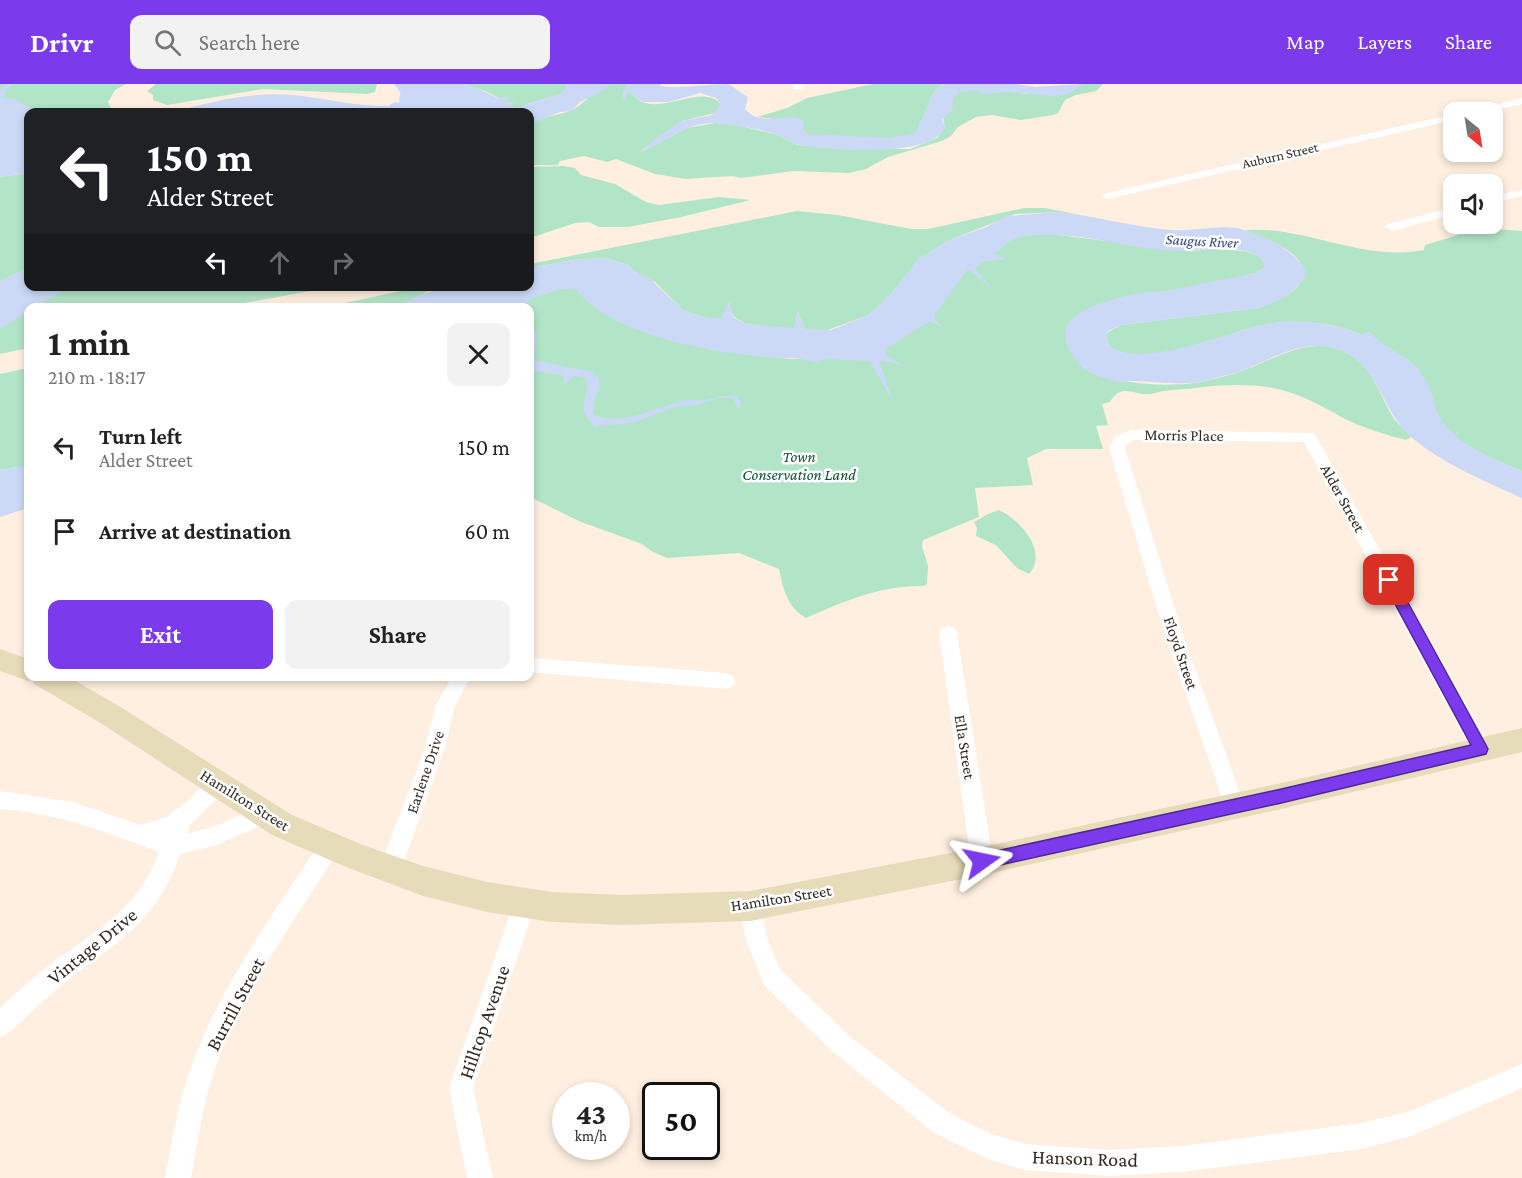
<!DOCTYPE html>
<meta charset="utf-8">
<style>
body{margin:0;font-family:"Crimson Pro",serif;background:#f2f2f2;color:#222;height:100vh;display:flex;flex-direction:column;font-size:22px;white-space:nowrap}
*{box-sizing:border-box;margin:0}
p{font-size:20px;color:#767676}
.icon{flex:none;width:33px;height:33px;fill:none;stroke:currentColor;stroke-width:2;stroke-linecap:round;stroke-linejoin:round}
.map{position:relative;flex:1;overflow:hidden}
.details{position:absolute;left:24px;top:219px;width:510px;height:378px;display:flex;flex-direction:column;background:#fff;border-radius:12px;box-shadow:0 3px 9px #0003}
.details>*{flex:none}
.top-card{position:absolute;left:24px;top:24px;width:510px;height:183px;border-radius:12px;box-shadow:0 3px 9px #0003;background:#202124;color:#fff;overflow:hidden}
.needle{width:39px;rotate:150deg}
.buttons{position:absolute;left:1443px;top:18px;display:grid;gap:12px}
.buttons a{display:grid;place-items:center;width:60px;height:60px;border-radius:12px;background:#fff;box-shadow:0 3px 9px #0003;font-size:30px}
.speed{position:absolute;left:552px;top:998px;display:flex;gap:12px;font-size:30px;font-weight:700;text-align:center}
.speed>*{display:grid;place-content:center;width:78px;height:78px;border-radius:50%;background:#fff;box-shadow:0 3px 9px #0003;line-height:1}
.speed small{font-size:15px;font-weight:400}
.speed .limit{border:3px solid #111;border-radius:9px;background:#fff;color:#111}
.pin{position:absolute;display:grid;place-items:center;width:51px;height:51px;color:#fff;margin:-26px;border-radius:12px;box-shadow:0 3px 9px #0006}
.me{position:absolute;width:66px;margin:-33px;rotate:78deg;stroke-linejoin:round;filter:drop-shadow(0 0 4px #0008)}
.turn{display:flex;align-items:center;gap:21px;height:126px;padding:0 24px;font-size:27px}
.turn .icon{width:78px;height:78px;stroke-width:2.5}
.turn b{display:block;font-size:42px;line-height:51px}
.lanes{display:flex;align-items:center;height:57px;padding:0 24px;background:#0003;justify-content:center;gap:30px;direction:ltr}
.lanes .off{opacity:.35}
.round{display:grid;place-items:center;flex:none;width:63px;height:63px;border-radius:12px;background:#f2f2f2}
.summary{display:flex;align-items:center;justify-content:space-between;height:102px;padding:0 24px}
h1{font-size:36px;font-weight:700;line-height:45px}
.cta{display:flex;gap:12px;margin-top:auto;padding:12px 24px}
.cta a{flex:1;height:69px;border-radius:12px;background:#7c3aed;color:#fff;font-size:24px;font-weight:700;line-height:69px;text-align:center}
.cta a+a{background:#f2f2f2;color:#222}
ul{padding:0;list-style:none}
li{display:flex;align-items:center;gap:18px;height:84px;padding:0 24px}
li div{flex:1}
li b{display:block;font-size:22px}
li em{font-style:normal}
header{display:flex;align-items:center;gap:36px;box-sizing:border-box;height:84px;padding:0 30px;background:#7c3aed;color:#fff}
header strong{font-size:28px}
nav{display:flex;gap:33px;margin-inline-start:auto;font-size:21px}
.search{width:420px;height:54px;background:#f2f2f2;display:flex;align-items:center;gap:15px;box-sizing:border-box;padding:0 21px;border-radius:12px;color:#767676;font-size:22px}
.map>svg:first-child{display:block}
</style>
<header>
<strong>Drivr</strong>
<div class="search"><svg class="icon" aria-label="search" viewBox="0 0 24 24"><circle cx="10" cy="10" r="6"/><path d="M15 15l6 6"/></svg>Search here</div>
<nav><a>Map</a><a>Layers</a><a>Share</a></nav>
</header>
<div class="map">
<svg width="1522" height="1094" viewBox="0 0 1522 1094">
<rect width="100%" height="100%" fill="#feefe0"/>
<g fill="#b2e4c7">
<path d="M 0,0 L 126,0 L 115,6 L 108,18 L 111,24 L 118,28 L 28,28 L 0,61 Z"/>
<path d="M 156,0 L 377,0 L 375,8 L 367,10 L 263,5 L 167,21 L 153,16 L 153,11 L 147,7 Z"/>
<path d="M 463,0 L 566,0 L 567,1 L 563,9 L 515,24 L 509,21 L 515,18 L 504,19 C 496,9 475,4 463,0 Z"/>
<path d="M 600,0 L 630,0 L 624,6 L 625,15 L 627,7 C 632,9 637,15 642,18 C 667,28 702,0 721,20 L 715,29 L 682,37 L 640,68 L 687,44 L 715,39 L 732,40 L 779,51 L 797,61 L 851,65 L 910,65 L 937,54 L 945,43 C 939,24 952,14 965,1 L 1027,10 L 1083,0 L 1103,0 L 1096,7 L 1076,11 L 1065,16 L 1058,29 L 1053,31 L 1021,36 L 992,31 L 976,33 L 958,43 L 951,52 L 942,57 L 888,73 L 866,85 L 849,89 L 793,87 L 741,94 L 732,92 L 686,95 L 655,90 L 616,75 L 607,78 L 584,72 L 560,77 L 558,81 L 530,81 L 530,38 C 541,34 562,30 572,26 C 581,23 593,8 600,0 Z"/>
<path d="M 873,0 L 943,0 L 933,10 L 916,49 L 887,56 L 801,51 L 774,35 L 757,33 L 787,24 L 807,14 Z"/>
<path d="M 563,82 L 575,84 L 581,91 L 615,100 L 646,118 L 659,121 L 719,113 L 751,116 L 681,133 L 628,143 L 599,143 L 589,138 L 575,139 L 530,154 L 530,83 Z"/>
<path d="M 28,89 L 28,183 L 0,198 L 0,93 Z"/>
<path d="M 1024,124 L 1045,124 L 1076,130 L 1058,128 L 1015,130 L 948,157 L 919,175 L 892,209 L 869,231 L 825,247 L 804,245 L 798,228 L 794,245 L 746,240 L 733,232 L 729,219 L 722,234 L 706,234 L 683,226 L 655,198 L 638,190 L 628,181 L 612,176 L 601,174 L 573,176 L 530,184 L 530,180 L 797,127 L 838,131 L 911,145 L 928,145 Z"/>
<path d="M 1482,144 L 1522,147 L 1522,387 C 1492,375 1450,359 1436,327 C 1429,312 1427,293 1414,281 C 1401,269 1380,262 1369,248 C 1361,254 1353,246 1344,244 C 1316,237 1287,235 1258,242 C 1224,250 1138,288 1108,261 L 1106,251 L 1108,248 L 1122,241 L 1259,224 C 1290,214 1327,191 1284,164 C 1272,156 1257,154 1246,146 C 1306,142 1362,178 1424,166 L 1425,161 Z"/>
<path d="M 1042,149 L 1188,167 L 1215,165 L 1244,167 L 1258,171 L 1264,179 L 1264,184 L 1256,189 L 1120,220 L 1088,277 L 1092,289 C 1126,301 1178,305 1214,295 C 1224,292 1235,290 1244,286 C 1279,273 1317,248 1352,272 C 1375,287 1381,315 1395,336 C 1400,342 1406,347 1411,353 L 1406,356 C 1386,351 1364,344 1345,335 C 1323,323 1303,311 1278,305 C 1252,299 1221,301 1195,304 C 1181,306 1168,305 1155,309 C 1136,315 1123,296 1110,318 L 1102,320 L 1108,341 L 1096,342 L 1103,365 L 1046,365 L 1027,374 L 1033,401 L 975,404 L 979,433 L 923,456 L 922,462 L 928,482 L 927,500 L 924,502 C 882,501 844,517 806,534 C 788,524 783,505 779,485 L 739,469 L 667,474 L 653,468 L 642,460 L 581,438 L 530,413 L 530,224 L 474,224 L 571,201 L 712,266 L 790,275 L 834,275 L 965,181 L 1016,153 Z"/>
<path d="M 55,203 L 333,203 L 223,223 L 28,224 L 28,264 L 0,270 L 0,227 Z"/>
<path d="M 420,203 L 450,203 L 428,207 L 399,223 L 321,224 Z"/>
<path d="M 28,284 L 28,384 L 17,383 L 0,386 L 0,290 Z"/>
<path d="M 999,426 C 1019,435 1049,467 1029,490 L 1017,484 L 996,461 L 976,452 L 977,444 L 974,438 L 988,430 Z"/>
</g>
<g fill="#cbd9f7">
<path d="M 394,0 L 467,0 L 498,14 L 510,13 L 504,19 L 518,17 L 509,21 L 515,24 L 563,9 L 567,0 L 610,0 L 604,6 L 580,18 L 572,27 L 560,28 L 530,40 L 530,28 L 176,28 C 213,16 254,8 293,11 C 325,14 357,23 389,22 L 394,18 L 399,19 C 400,6 403,11 394,0 Z"/>
<path d="M 630,0 L 661,0 L 660,2 C 681,5 707,0 728,0 C 731,1 742,10 748,13 L 745,25 C 763,45 788,26 804,37 L 803,46 L 808,50 L 888,54 L 916,49 L 933,10 L 943,0 L 1016,0 L 1035,3 L 1083,0 L 1069,10 L 1051,12 L 1009,8 L 983,10 L 976,6 L 960,8 L 954,13 L 952,26 L 942,36 L 945,43 C 933,75 829,66 800,61 C 793,60 787,54 780,52 C 766,46 732,40 717,39 C 686,38 666,57 641,69 L 655,55 L 682,37 L 712,31 L 721,20 L 716,14 L 700,9 L 669,18 L 643,18 L 627,7 L 624,18 L 622,8 Z"/>
<path d="M 9,3 L 2,14 L 14,15 L 31,24 L 32,28 L 28,28 L 28,89 L 0,93 L 0,6 Z"/>
<path d="M 1058,128 C 1096,132 1133,143 1171,146 C 1193,148 1226,139 1244,146 C 1267,154 1291,164 1305,185 L 1304,196 L 1290,209 L 1276,218 L 1259,224 L 1122,241 L 1108,247 L 1106,251 C 1112,296 1232,248 1258,242 C 1286,234 1316,238 1344,244 C 1353,246 1361,254 1369,248 C 1378,260 1402,269 1414,281 C 1421,287 1431,304 1433,313 C 1434,318 1433,321 1436,326 C 1450,358 1491,375 1522,387 L 1522,414 C 1484,397 1443,380 1411,353 C 1382,328 1378,277 1337,265 C 1305,255 1275,273 1246,285 C 1237,289 1226,291 1216,294 C 1188,304 1159,297 1130,297 C 1126,297 1121,299 1117,298 C 1107,295 1093,291 1084,285 C 1077,279 1067,263 1065,254 C 1060,227 1120,212 1141,209 C 1151,207 1162,208 1172,206 C 1200,200 1228,194 1256,189 L 1264,184 L 1264,179 C 1253,158 1203,167 1182,167 C 1136,167 1092,150 1046,151 C 1036,151 1018,151 1010,157 C 1003,162 1001,167 992,170 L 1006,175 L 981,178 L 975,185 L 994,207 L 970,186 L 967,186 L 935,230 L 936,237 L 945,244 L 930,238 L 925,240 L 884,266 L 887,271 L 906,284 L 892,278 L 879,277 L 893,317 L 870,277 L 824,275 L 820,276 L 818,280 C 802,272 782,275 764,273 C 706,267 615,252 576,206 L 560,205 L 532,214 L 528,217 L 535,231 L 532,242 L 537,251 L 534,276 L 593,288 L 599,295 L 600,306 L 595,313 L 593,330 C 619,344 657,323 682,317 C 690,315 698,317 705,316 C 716,314 726,310 737,312 L 741,318 L 739,326 L 733,314 L 718,314 L 697,321 L 674,323 L 637,338 L 594,343 C 592,338 587,336 585,330 C 580,317 591,307 585,294 L 574,292 L 565,300 L 562,291 L 530,286 L 530,224 L 398,223 C 436,196 485,202 530,202 L 530,184 L 573,176 L 601,174 L 612,176 L 628,181 L 638,190 L 650,195 L 683,226 L 706,234 L 722,234 L 729,217 L 733,233 L 746,240 L 794,244 L 798,228 L 804,245 L 831,246 L 869,231 L 892,209 L 919,175 L 948,157 L 986,143 L 1007,132 Z"/>
<path d="M 28,183 L 28,202 L 68,203 L 35,223 L 28,224 L 28,228 L 0,245 L 0,198 Z"/>
<path d="M 28,381 L 28,424 L 0,433 L 0,386 Z"/>
</g>
<g fill="none" stroke-linecap="round" stroke-linejoin="round">
<path stroke="#cbd9f7" stroke-width="4" d="M 0,8 L 10,0"/>
<g fill="#fff" fill-rule="evenodd">
<path d="M 793,0 L 803,0 L 804,4 L 795,6 Z"/>
<path d="M 1522,14 L 1522,20 L 1485,28 L 1468,28 Z"/>
<path d="M 1454,30 L 1454,36 L 1107,115 L 1101,112 L 1107,109 Z"/>
<path d="M 1522,106 L 1522,112 L 1492,119 L 1492,112 Z"/>
<path d="M 1454,123 L 1454,130 L 1392,147 L 1386,143 L 1388,140 Z"/>
<path d="M 1132,346 L 1314,349 L 1488,659 L 1491,665 L 1488,671 L 1481,674 L 1474,671 L 1304,358 L 1134,356 L 1126,360 L 1125,364 L 1183,551 L 1245,723 L 1242,730 L 1235,732 L 1228,730 L 1165,551 L 1109,364 L 1115,353 Z"/>
<path d="M 948,542 L 954,544 L 957,549 L 993,777 L 990,784 L 982,787 L 974,784 L 971,777 L 939,549 L 942,544 Z"/>
<path d="M 530,574 L 726,589 L 733,592 L 735,597 L 733,602 L 726,605 L 530,588 Z"/>
<path d="M 452,592 L 471,592 L 455,622 L 444,667 L 401,785 L 398,792 L 390,795 L 382,792 L 379,785 L 424,667 L 436,621 Z"/>
<path d="M 218,691 L 225,694 L 228,700 L 225,706 L 190,741 L 187,750 L 213,743 L 264,721 L 271,723 L 274,730 L 271,737 L 217,761 L 180,770 C 154,847 106,863 49,912 C 33,924 18,945 0,953 L 0,924 C 18,907 36,891 56,876 C 100,845 141,821 159,768 C 101,747 63,730 0,725 L 0,707 L 72,718 L 141,741 L 167,733 L 185,719 L 211,694 Z"/>
<path d="M 330,751 L 337,754 L 341,761 L 337,768 C 295,837 243,905 216,982 C 203,1018 198,1057 191,1094 L 165,1094 C 172,1057 178,1019 191,983 C 221,900 275,828 323,754 Z"/>
<path d="M 525,808 L 533,812 L 536,819 L 473,1004 L 493,1094 L 467,1094 L 449,1004 L 514,819 L 517,812 Z"/>
<path d="M 750,811 L 758,815 L 768,856 L 780,885 L 848,951 L 952,1031 L 991,1050 L 1025,1060 L 1109,1066 L 1182,1062 L 1362,1039 L 1411,1027 L 1522,980 L 1522,1004 L 1411,1052 L 1362,1065 L 1182,1088 L 1109,1092 L 1025,1086 L 988,1075 L 934,1049 L 832,967 L 764,901 L 746,856 L 739,822 L 742,815 Z"/>
</g>
<path fill="#e7dcba" fill-rule="evenodd" d="M 0,565 L 28,575 L 28,592 L 67,592 L 119,622 L 292,731 L 363,761 L 423,782 L 487,798 L 552,808 L 622,811 L 750,807 L 982,763 L 1277,700 L 1522,644 L 1522,668 L 1277,726 L 982,791 L 750,837 L 622,841 L 552,838 L 487,828 L 423,812 L 346,783 L 272,751 L 99,638 L 34,600 L 32,595 L 28,597 L 0,587 Z"/>
</g>
<path fill="#7c3aed" stroke="#51269a" stroke-width="1.5" d="M 1389,491 L 1394,493 L 1486,661 L 1488,665 L 1486,670 L 1277,720 L 982,785 L 977,783 L 974,777 L 977,772 L 982,770 L 1277,706 L 1471,661 L 1382,496 Z"/>
<g text-anchor="middle" dominant-baseline="central" stroke-width="5" stroke-linejoin="round" paint-order="stroke">
<g font-size="14" fill="#2f2921" stroke="#fff">
<text transform="translate(1280 71) rotate(-13)">Auburn Street</text>
</g>
<g font-size="15" font-style="italic" fill="#2a427d" stroke="#fff">
<text transform="translate(1202 157) rotate(3)">Saugus River</text>
</g>
<g font-size="16" fill="#2f2921" stroke="#fff">
<text transform="translate(1184 351) rotate(1)">Morris Place</text>
<text transform="translate(1343 414) rotate(61)">Alder Street</text>
<text transform="translate(1181 569) rotate(71)">Floyd Street</text>
<text transform="translate(965 663) rotate(81)">Ella Street</text>
<text transform="translate(425 688) rotate(-71)">Earlene Drive</text>
<text transform="translate(245 716) rotate(32)">Hamilton Street</text>
<text transform="translate(781 814) rotate(-9)">Hamilton Street</text>
</g>
<g font-size="16" font-style="italic" fill="#0a5033" stroke="#fff">
<text x="799" y="372">Town<tspan x="799" dy="18">Conservation Land</tspan></text>
</g>
<g font-size="20" fill="#2f2921" stroke="#fff">
<text transform="translate(92 862) rotate(-39)">Vintage Drive</text>
<text transform="translate(235 920) rotate(-62)">Burrill Street</text>
<text transform="translate(484 938) rotate(-71)">Hilltop Avenue</text>
<text transform="translate(1085 1074) rotate(2)">Hanson Road</text>
</g>
</g>
</svg>
<div class="buttons">
<a><svg class="needle" viewBox="-14 -14 28 28"><path d="M0-13l5 13h-10z" fill="#e53935"/><path d="M0 13l5-13h-10z" fill="#767676"/></svg></a>
<a><svg class="icon" aria-label="sound" viewBox="0 0 24 24"><path d="M4 9h4l5-4v14l-5-4H4zM17 9q2 3 0 6"/></svg></a>
</div>
<div class="speed"><div>43<small>km/h</small></div><div class="limit">50</div></div>
<div class="pin" style="left:1389px;top:496px;background:#d93025"><svg class="icon" aria-label="arrive" viewBox="0 0 24 24"><path d="M6 21V4h12l-3 4 3 4H6"/></svg></div>
<svg class="me" style="left:982px;top:777px" viewBox="-20 -20 40 40"><path d="M0-17L14 15 0 8-14 15z" fill="#7c3aed" stroke="#fff" stroke-width="4"/></svg>
<div class="top-card">
<div class="turn"><svg class="icon" aria-label="left" viewBox="0 0 24 24"><path d="M17 20v-9H6M10 6l-5 5 5 5"/></svg><div><b>150 m</b>Alder Street</div></div>
<div class="lanes"><svg class="icon" aria-label="left" viewBox="0 0 24 24"><path d="M17 20v-9H6M10 6l-5 5 5 5"/></svg><svg class="icon off" aria-label="ahead" viewBox="0 0 24 24"><path d="M12 20V5M6 11l6-6 6 6"/></svg><svg class="icon off" aria-label="right" viewBox="0 0 24 24"><path d="M7 20v-9h11M14 6l5 5-5 5"/></svg></div>
</div>
<section class="details">
<div class="summary"><div><h1>1 min</h1><p>210 m · 18:17</p></div><a class="round"><svg class="icon" aria-label="close" viewBox="0 0 24 24"><path d="M6 6l12 12M18 6L6 18"/></svg></a></div>
<ul>
<li><svg class="icon" aria-label="left" viewBox="0 0 24 24"><path d="M17 20v-9H6M10 6l-5 5 5 5"/></svg><div><b>Turn left</b><p>Alder Street</p></div><em>150 m</em></li>
<li><svg class="icon" aria-label="arrive" viewBox="0 0 24 24"><path d="M6 21V4h12l-3 4 3 4H6"/></svg><div><b>Arrive at destination</b></div><em>60 m</em></li>
</ul>
<div class="cta"><a>Exit</a><a>Share</a></div>
</section>
</div>
